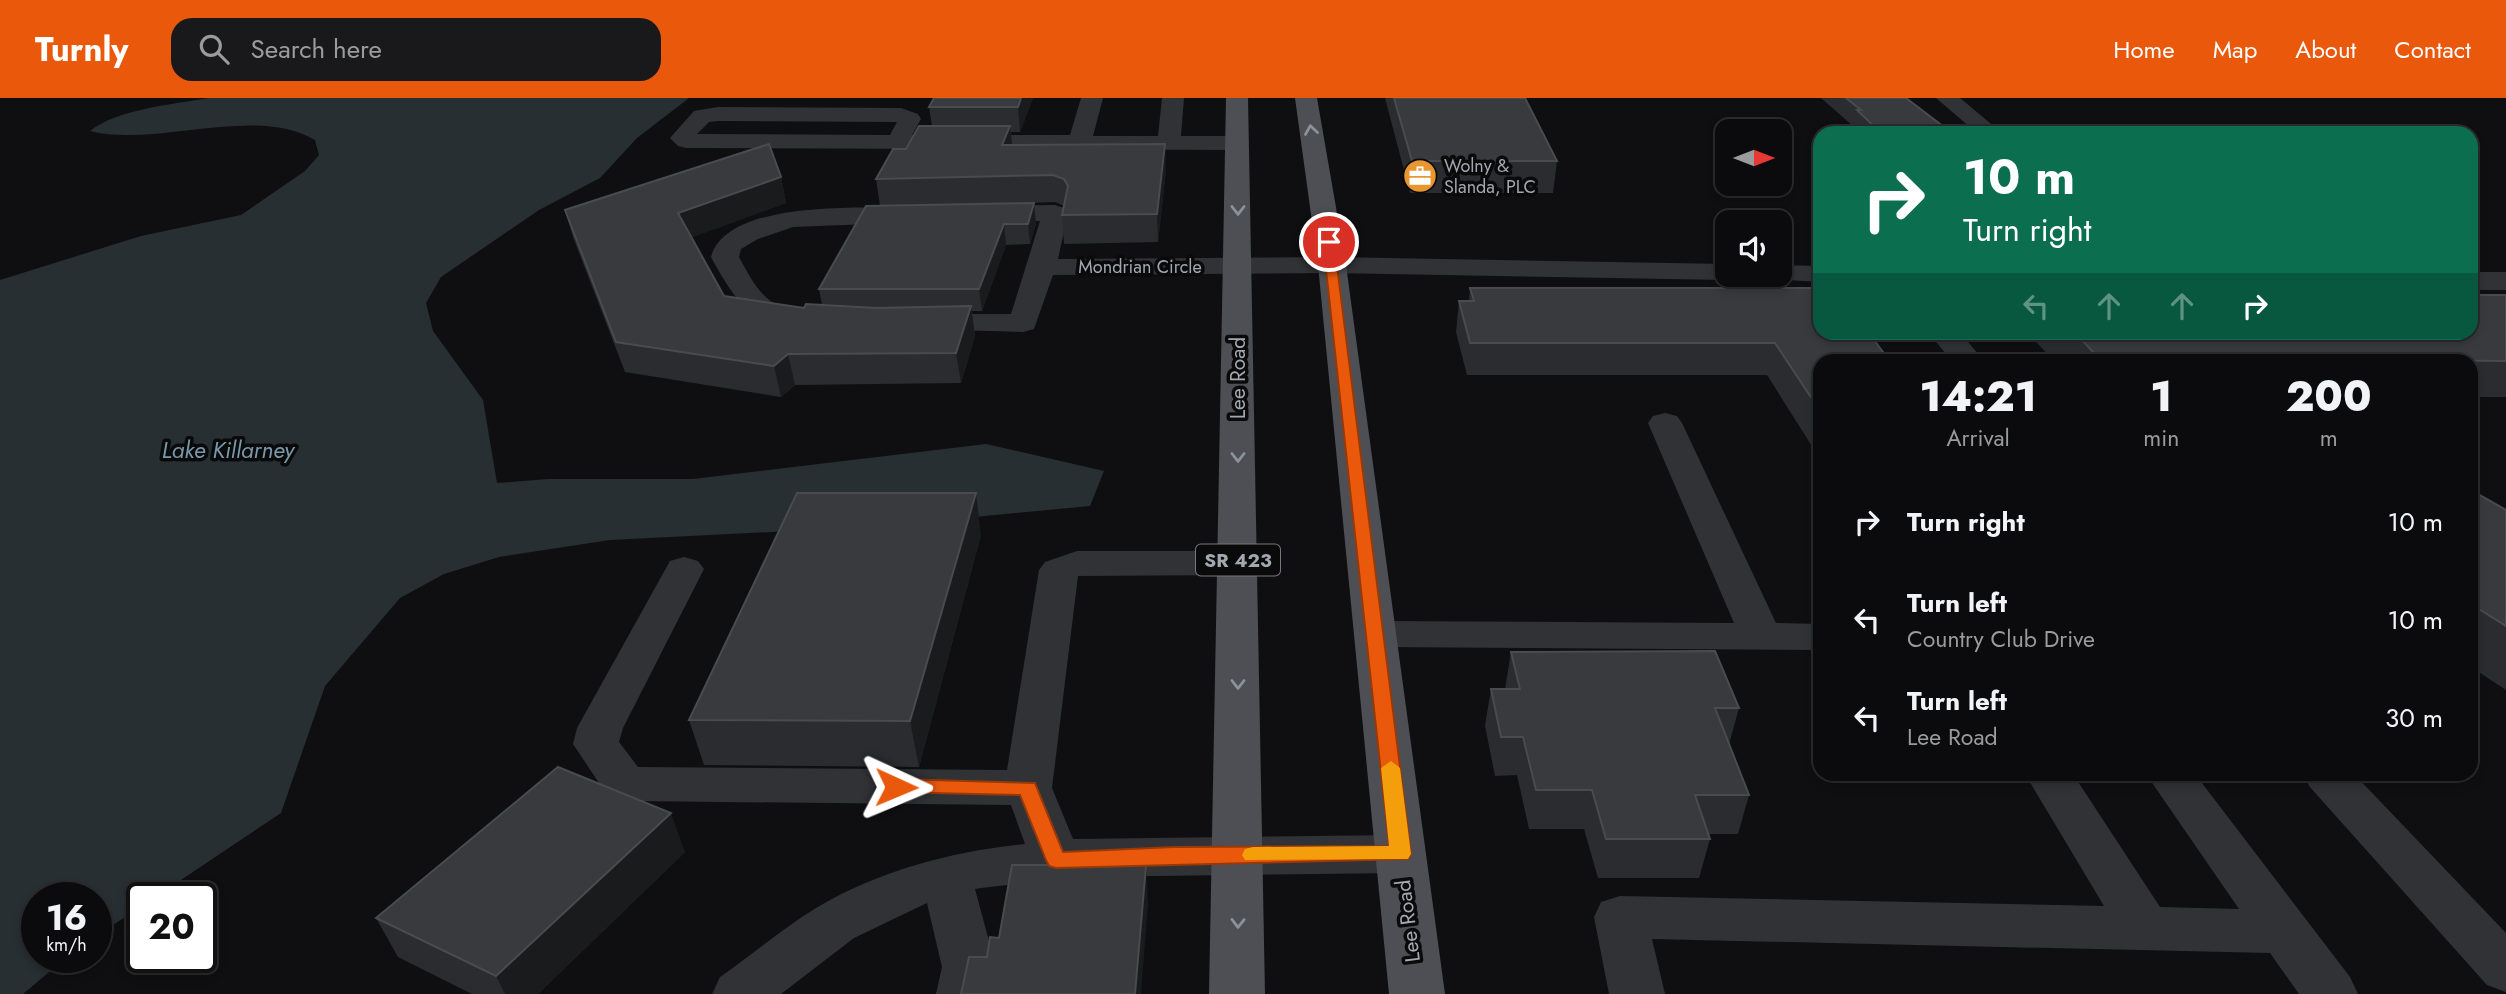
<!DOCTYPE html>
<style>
body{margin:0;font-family:Jost,sans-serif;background:#19191b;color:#f1f3f6;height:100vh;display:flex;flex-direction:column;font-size:26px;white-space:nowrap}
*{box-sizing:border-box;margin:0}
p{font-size:23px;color:#9a9b9d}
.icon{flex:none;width:38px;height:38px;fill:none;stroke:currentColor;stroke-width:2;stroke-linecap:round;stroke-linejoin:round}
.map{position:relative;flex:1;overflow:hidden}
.sheet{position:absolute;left:1813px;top:256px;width:665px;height:427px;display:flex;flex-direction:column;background:#0b0b0d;border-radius:21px;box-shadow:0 4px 10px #0003,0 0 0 2px #2b2b2e}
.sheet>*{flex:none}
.guide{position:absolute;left:1813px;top:28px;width:665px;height:214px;border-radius:21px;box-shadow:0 4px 10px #0003,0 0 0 2px #2b2b2e;background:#0b6e4f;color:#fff;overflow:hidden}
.needle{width:46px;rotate:90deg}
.controls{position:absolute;left:1715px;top:21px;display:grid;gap:14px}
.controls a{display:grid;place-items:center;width:77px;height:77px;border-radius:14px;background:#0b0b0d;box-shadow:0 4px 10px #0003,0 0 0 2px #2b2b2e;font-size:35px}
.speed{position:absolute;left:21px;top:784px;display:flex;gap:14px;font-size:35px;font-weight:700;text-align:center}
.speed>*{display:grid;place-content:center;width:91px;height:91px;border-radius:50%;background:#0b0b0d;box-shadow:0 4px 10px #0003,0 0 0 2px #2b2b2e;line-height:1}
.speed small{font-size:18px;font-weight:400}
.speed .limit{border:4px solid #111;border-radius:10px;background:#fff;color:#111}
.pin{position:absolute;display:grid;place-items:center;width:60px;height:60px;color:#fff;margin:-30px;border:4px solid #fff;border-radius:50%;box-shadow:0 2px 7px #0007}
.me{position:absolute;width:77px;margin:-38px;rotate:91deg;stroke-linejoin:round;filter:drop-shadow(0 0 5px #0008)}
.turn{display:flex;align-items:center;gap:24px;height:147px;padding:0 35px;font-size:32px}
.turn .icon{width:91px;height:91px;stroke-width:2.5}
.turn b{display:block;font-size:49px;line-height:60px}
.lanes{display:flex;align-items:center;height:66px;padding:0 35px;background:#0003;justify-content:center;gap:35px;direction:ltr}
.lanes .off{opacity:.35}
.eta{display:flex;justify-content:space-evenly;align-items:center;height:119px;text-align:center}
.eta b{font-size:42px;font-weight:800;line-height:49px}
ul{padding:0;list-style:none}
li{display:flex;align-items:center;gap:21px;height:98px;padding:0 35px}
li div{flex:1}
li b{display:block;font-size:26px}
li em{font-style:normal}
header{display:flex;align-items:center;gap:42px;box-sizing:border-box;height:98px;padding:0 35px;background:#ea580c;color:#fff}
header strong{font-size:33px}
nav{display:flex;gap:38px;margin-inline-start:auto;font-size:24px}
.search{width:490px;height:63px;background:#19191b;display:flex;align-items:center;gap:18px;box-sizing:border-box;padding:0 24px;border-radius:21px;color:#9a9b9d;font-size:26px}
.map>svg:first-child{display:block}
</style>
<header>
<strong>Turnly</strong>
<div class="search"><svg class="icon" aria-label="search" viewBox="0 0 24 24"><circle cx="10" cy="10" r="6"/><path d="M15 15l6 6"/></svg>Search here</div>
<nav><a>Home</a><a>Map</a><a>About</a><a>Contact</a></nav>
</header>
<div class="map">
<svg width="2506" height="896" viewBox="0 0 2506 896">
<rect width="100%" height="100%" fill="#0f0f11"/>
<path fill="#272f33" d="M 209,0 L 689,0 L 637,40 L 600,80 L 539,112 L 441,179 L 426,205 L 433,233 L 483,302 L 497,385 L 548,381 L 693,381 L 986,346 L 1104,373 L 1090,408 L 870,429 L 610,442 L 499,459 L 444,476 L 400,500 L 325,588 L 281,715 L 154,800 L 142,800 L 142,808 L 96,838 L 96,800 L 37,800 L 37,859 L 67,859 L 23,896 L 0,896 L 0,182 L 141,138 L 241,117 L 305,73 L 319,57 L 315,42 C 256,6 155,50 90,33 C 117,11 175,6 209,0 Z"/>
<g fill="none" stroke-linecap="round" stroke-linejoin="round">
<g fill="#313235" fill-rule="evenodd">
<path d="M 1081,0 L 1103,0 L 1093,38 L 1158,38 L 1162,0 L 1184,0 L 1181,38 L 1237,38 L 1245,40 L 1249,45 L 1245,50 L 1237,52 L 686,50 L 678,48 L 670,40 L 694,13 L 718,9 L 901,10 L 918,16 L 921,21 L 912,37 L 1070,37 ZM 718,23 L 897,24 L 890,37 L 697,36 L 709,24 Z"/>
<path d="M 1936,0 L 1960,0 L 2002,35 L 1977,35 Z"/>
<path d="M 1055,107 L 1064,110 L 1068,115 L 1058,161 L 1332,159 L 1727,166 L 1727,177 L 1739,177 L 1727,182 L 1332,175 L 1053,177 L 1034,231 L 1023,234 L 910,231 L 906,225 L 910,219 L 921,216 L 1011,216 L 1040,123 L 983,124 L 974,121 L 970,116 L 974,111 L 983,108 Z"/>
<path d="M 912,110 L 921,112 L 925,118 L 921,124 L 793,129 L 758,141 L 741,151 L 739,159 C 748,175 756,193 772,204 C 783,212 802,213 810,224 L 806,230 C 758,242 730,194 711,159 C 727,101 865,110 912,110 Z"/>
<path d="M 1780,167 L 1820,168 L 1820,184 L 1770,181 L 1767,177 L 1780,177 Z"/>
<rect x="2471" y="174" width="35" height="18"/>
<path d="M 1928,234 L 1960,234 L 1983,262 L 1951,262 Z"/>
<path d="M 1665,315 L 1677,318 L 1682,325 L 1776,525 L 1820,526 L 1820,552 L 1375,549 L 1360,545 L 1354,536 L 1360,527 L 1375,523 L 1734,525 L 1648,325 L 1653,318 Z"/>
<path d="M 1077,453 L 1238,453 L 1252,457 L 1258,465 L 1252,473 L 1238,477 L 1078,478 L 1052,690 L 1073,741 L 1401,737 L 1419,742 L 1426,756 L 1419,770 L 1401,775 L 1076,779 L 981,790 L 975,791 L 996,869 L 992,896 L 936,896 L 942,869 L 927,805 L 854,840 L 781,896 L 712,896 L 720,879 C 752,857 783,830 816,810 C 878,773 953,753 1025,746 L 1011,707 L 634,703 L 605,694 L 573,646 L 577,630 L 670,463 L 684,459 L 698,463 L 704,471 L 623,630 L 619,644 L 638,669 L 1007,672 L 1039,472 L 1045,464 Z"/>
<path d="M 2025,676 L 2073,676 L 2160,809 L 2239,811 L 2146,676 L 2195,676 L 2350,879 L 2358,896 L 2299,896 L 2270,855 L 1652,841 L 1665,896 L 1609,896 L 1594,819 L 1601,804 L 1620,798 L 2104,808 Z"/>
<path d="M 2303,676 L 2354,676 L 2506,835 L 2506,894 L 2487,887 L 2309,688 Z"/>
</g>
<g fill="#4d4f54" fill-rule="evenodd">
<path d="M 1226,0 L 1248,0 L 1265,896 L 1209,896 Z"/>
<path d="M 1295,0 L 1317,0 L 1346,167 L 1445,896 L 1389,896 L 1318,167 Z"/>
</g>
</g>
<g fill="#2b2c2f">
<path d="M 1033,0 L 1020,34 L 1011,34 L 1012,47 L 1166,72 L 1158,144 L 1064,146 L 1062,117 L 1064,108 L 1055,104 L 991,106 L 1036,126 L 1030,146 L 1006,147 L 982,213 L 972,213 L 975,238 L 961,285 L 795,287 L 781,299 L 625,274 L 573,139 L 565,112 L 781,79 L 786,105 L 692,139 L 724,198 L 804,210 L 822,207 L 819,191 L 880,108 L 876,81 L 906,51 L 932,28 L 929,9 Z"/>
<path d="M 1385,0 L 1525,0 L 1557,63 L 1553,95 L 1410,95 Z"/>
<path d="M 1821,0 L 1906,0 L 1952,35 L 1857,35 L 1853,30 L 1853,28 Z"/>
<path d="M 1470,190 L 1820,190 L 1820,361 L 1767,277 L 1467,277 L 1456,234 L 1459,203 L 1469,203 Z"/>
<path d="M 2506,197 L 2506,299 L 2471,299 L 2471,262 L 2053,262 L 2027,234 L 2471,234 Z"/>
<path d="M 2471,392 L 2506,412 L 2506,592 L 2471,569 Z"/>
<path d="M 981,437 L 919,669 L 704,667 L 689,622 Z"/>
<path d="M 1511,554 L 1739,610 L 1729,646 L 1749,697 L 1738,736 L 1708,736 L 1710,741 L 1699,780 L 1598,780 L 1584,731 L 1529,731 L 1517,677 L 1495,678 L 1485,628 L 1491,591 L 1505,591 Z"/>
<path d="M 685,754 L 538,896 L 472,896 L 398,859 L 376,820 Z"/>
</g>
<g fill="#1a1b1d">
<path d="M 1021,0 L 1033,0 L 1020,34 L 1018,9 Z"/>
<path d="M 1010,28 L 1013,54 L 1002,47 Z"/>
<path d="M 1165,46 L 1166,72 L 1158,144 L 1157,116 Z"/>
<path d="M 781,79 L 786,105 L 685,142 L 678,115 Z"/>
<path d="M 1034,105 L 1036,126 L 1030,146 L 1028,126 Z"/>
<path d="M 1004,126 L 1006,147 L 982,213 L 979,191 Z"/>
<path d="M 971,208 L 975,238 L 961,285 L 956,255 Z"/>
<path d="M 788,256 L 795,287 L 781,299 L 774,268 Z"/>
<path d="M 976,395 L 981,437 L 919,669 L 910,623 Z"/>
<path d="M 671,715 L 685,754 L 538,896 L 505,896 L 496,878 Z"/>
<path d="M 1146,767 L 1148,806 L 1141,896 L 1135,896 Z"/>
</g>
<g fill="#383a3d" stroke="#484b4f" stroke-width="2">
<path d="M 934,0 L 1021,0 L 1018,9 L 929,9 Z"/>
<path d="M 1394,0 L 1525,0 L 1557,63 L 1412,63 Z"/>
<path d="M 1846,0 L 1906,0 L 1952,35 L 1881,35 L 1857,12 L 1861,12 Z"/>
<path d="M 919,28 L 1010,28 L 1002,47 L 1165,46 L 1157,116 L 1062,117 L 1068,88 L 1064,81 L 1053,77 L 876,81 L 893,51 L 906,51 Z"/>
<path d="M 769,46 L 781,79 L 678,115 L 724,198 L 804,210 L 806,206 L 876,210 L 971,208 L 956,255 L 788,256 L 774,268 L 616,244 L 565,112 Z"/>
<path d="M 1034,105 L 1028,126 L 1004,126 L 979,191 L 819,191 L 866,108 Z"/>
<path d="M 1470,190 L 1820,190 L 1820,234 L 1868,234 L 1889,262 L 1820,262 L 1820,313 L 1775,245 L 1470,245 L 1459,203 L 1474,203 Z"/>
<path d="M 2471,197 L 2506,197 L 2506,263 L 2098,259 L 2074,234 L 2471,234 Z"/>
<path d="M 2471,392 L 2506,412 L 2506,528 L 2471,506 Z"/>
<path d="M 797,395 L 976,395 L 910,623 L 689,622 Z"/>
<path d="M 1715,553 L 1739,610 L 1715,610 L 1749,697 L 1695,697 L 1710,741 L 1606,741 L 1592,692 L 1536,692 L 1523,639 L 1501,639 L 1491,591 L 1520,591 L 1511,554 Z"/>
<path d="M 558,669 L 671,715 L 496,878 L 376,820 Z"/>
<path d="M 1012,767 L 1146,767 L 1135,896 L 961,896 L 969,859 L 987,859 L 990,839 L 999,840 Z"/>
</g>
<defs><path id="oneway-chevron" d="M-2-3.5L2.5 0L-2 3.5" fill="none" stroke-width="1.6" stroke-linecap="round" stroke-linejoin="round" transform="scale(1.75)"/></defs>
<g stroke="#8c929a">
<use href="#oneway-chevron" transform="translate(1311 32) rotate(-99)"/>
<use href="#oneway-chevron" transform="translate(1238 112) rotate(90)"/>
<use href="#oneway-chevron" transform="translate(1238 359) rotate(90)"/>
<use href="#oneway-chevron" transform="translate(1238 586) rotate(90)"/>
<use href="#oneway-chevron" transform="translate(1238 825) rotate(91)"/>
</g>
<path fill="#ea580c" stroke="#983908" stroke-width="2" d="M 1329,141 L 1334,144 L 1411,756 L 1408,761 L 1056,770 L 1049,768 L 1046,762 L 1020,697 L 889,694 L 886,689 L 889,684 L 896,681 L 1035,685 L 1063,754 L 1174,749 L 1389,748 L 1323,144 Z"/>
<path fill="#f59e0b" d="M 1391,663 L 1400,670 L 1411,756 L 1408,761 L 1245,762 L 1242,757 L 1245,751 L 1253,749 L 1389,748 L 1381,670 Z"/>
<defs>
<g id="office-disc" transform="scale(1.75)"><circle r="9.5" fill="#e89630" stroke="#0a0a0b"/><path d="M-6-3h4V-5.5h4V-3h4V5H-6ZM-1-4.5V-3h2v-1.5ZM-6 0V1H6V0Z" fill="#fff"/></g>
</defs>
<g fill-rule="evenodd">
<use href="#office-disc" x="1420" y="78"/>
</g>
<g text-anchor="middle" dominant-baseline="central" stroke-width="7" stroke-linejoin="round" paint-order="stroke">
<g font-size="18" fill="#a1a8b1" stroke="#0a0a0b" text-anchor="start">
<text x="1444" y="68">Wolny &amp;<tspan x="1444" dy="21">Slanda, PLC</tspan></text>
</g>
<g font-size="18" fill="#a1a8b1" stroke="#0a0a0b">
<text x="1140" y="169">Mondrian Circle</text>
</g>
<rect fill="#0a0a0b" stroke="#74797f" stroke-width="2" x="1196" y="446.5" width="84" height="31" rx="5"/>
<g font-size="19" font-weight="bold" fill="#a1a8b1">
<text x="1238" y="462">SR 423</text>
</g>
<g font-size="21" fill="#a1a8b1" stroke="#0a0a0b">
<text transform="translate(1238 280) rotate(-90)">Lee Road</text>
<text transform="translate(1408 823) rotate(-97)">Lee Road</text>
</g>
<g font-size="23" font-style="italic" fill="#7999ab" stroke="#0a0a0b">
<text x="228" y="352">Lake Killarney</text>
</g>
</g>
</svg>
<div class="controls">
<a><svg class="needle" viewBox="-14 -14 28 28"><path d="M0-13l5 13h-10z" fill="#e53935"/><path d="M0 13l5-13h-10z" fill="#9a9b9d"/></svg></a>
<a><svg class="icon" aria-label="sound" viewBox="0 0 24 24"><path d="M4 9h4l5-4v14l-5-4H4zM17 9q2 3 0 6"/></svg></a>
</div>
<div class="speed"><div>16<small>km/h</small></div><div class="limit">20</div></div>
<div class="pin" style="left:1329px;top:144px;background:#d93025"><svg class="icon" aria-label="arrive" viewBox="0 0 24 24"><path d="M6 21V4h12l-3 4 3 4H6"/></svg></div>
<svg class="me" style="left:896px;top:689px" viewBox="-20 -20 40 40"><path d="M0-17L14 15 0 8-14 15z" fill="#ea580c" stroke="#fff" stroke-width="4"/></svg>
<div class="guide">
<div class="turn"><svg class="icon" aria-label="right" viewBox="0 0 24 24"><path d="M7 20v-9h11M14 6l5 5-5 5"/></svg><div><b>10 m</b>Turn right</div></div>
<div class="lanes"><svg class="icon off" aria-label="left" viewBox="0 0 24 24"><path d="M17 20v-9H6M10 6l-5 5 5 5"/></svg><svg class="icon off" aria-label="ahead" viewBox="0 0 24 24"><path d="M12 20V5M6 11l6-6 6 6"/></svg><svg class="icon off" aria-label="ahead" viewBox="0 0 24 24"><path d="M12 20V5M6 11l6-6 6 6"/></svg><svg class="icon" aria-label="right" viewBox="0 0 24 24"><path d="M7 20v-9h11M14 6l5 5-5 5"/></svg></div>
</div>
<section class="sheet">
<div class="eta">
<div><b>14:21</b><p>Arrival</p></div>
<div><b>1</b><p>min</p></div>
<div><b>200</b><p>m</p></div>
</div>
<ul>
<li><svg class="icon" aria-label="right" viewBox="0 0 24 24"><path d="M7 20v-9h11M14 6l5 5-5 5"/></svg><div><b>Turn right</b></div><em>10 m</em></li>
<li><svg class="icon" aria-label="left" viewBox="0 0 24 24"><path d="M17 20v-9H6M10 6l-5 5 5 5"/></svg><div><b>Turn left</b><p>Country Club Drive</p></div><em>10 m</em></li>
<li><svg class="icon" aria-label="left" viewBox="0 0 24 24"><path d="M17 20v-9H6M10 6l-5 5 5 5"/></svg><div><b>Turn left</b><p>Lee Road</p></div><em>30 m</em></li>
</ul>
</section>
</div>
